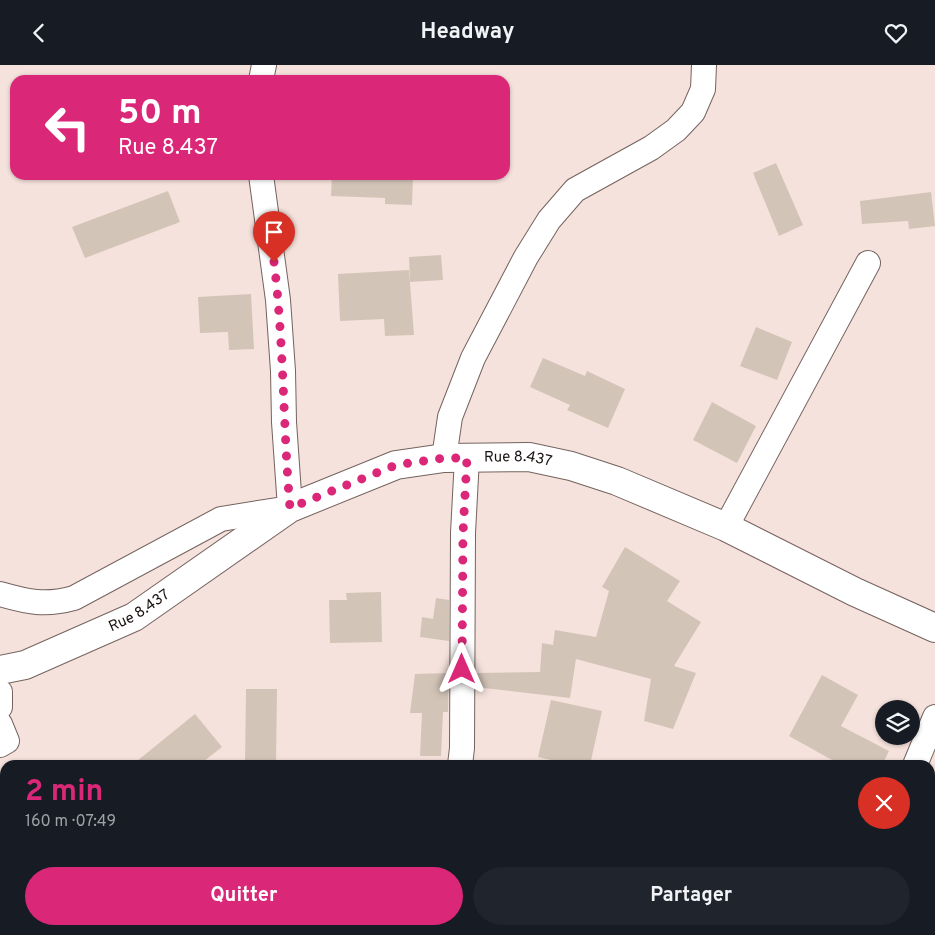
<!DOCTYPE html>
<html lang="fr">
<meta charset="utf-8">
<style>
body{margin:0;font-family:Overpass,sans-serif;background:#20242c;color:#f1f3f6;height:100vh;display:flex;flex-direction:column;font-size:19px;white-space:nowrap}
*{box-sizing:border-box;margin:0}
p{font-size:16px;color:#9ea1a6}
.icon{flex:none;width:28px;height:28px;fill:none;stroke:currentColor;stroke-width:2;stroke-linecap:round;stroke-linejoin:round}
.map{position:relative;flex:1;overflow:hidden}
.details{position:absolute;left:0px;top:695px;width:935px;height:175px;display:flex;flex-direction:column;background:#171b24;border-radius:15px 15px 0 0;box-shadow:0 1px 4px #0004}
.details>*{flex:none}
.guide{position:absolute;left:10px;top:10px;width:500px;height:105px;border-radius:15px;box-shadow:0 1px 4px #0004;background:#db2777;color:#fff;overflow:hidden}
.buttons{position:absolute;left:875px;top:635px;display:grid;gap:10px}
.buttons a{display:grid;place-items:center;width:45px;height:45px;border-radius:50%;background:#171b24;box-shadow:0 1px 4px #0004;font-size:25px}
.pin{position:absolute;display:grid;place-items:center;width:42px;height:42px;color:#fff;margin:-51px -21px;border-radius:50% 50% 50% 0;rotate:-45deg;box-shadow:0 0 5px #0007}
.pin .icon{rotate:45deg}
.me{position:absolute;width:55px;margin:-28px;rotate:0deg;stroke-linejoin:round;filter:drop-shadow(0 0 4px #0008)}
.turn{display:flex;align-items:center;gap:18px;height:105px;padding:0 25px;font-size:22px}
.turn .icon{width:65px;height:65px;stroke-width:2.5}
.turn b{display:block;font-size:35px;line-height:42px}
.round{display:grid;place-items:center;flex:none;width:52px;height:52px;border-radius:26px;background:#20242c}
.headline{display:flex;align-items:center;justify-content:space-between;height:85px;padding:0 25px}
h1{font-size:30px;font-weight:700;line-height:38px;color:#db2777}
.primary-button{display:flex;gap:10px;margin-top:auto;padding:10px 25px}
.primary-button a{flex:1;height:58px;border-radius:30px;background:#db2777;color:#fff;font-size:20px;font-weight:700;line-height:58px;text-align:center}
.primary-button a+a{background:#20242c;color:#f1f3f6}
header{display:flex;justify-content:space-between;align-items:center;height:65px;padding:0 25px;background:#171b24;font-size:22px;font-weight:700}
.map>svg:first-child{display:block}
</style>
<header><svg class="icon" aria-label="back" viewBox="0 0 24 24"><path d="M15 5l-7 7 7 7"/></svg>Headway<svg class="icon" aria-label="heart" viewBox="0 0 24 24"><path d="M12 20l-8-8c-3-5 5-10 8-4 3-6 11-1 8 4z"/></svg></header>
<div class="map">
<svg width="935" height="870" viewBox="0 0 935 870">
<rect width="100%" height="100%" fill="#f6e2dc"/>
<g fill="#d3c4b8">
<path d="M 776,98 L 803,160 L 779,171 L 753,108 Z"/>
<path d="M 332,110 L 413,110 L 412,140 L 385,139 L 385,133 L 331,131 Z"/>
<path d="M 168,126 L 180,157 L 85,193 L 72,162 Z"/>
<path d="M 931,127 L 935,161 L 909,164 L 908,156 L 862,159 L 860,136 Z"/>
<path d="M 441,190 L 443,215 L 410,217 L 409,192 Z"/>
<path d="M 409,205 L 414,270 L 385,271 L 384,254 L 340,256 L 338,209 Z"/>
<path d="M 251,229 L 254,284 L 229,285 L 228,267 L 200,268 L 198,232 Z"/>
<path d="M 756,262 L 792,277 L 777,315 L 740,301 Z"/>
<path d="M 543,293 L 585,311 L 587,306 L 625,324 L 608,363 L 567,345 L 570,340 L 530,322 Z"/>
<path d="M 712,337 L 756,361 L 737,398 L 693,375 Z"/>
<path d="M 625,482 L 680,516 L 667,536 L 701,557 L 674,601 L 696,608 L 673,664 L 644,656 L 651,614 L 576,594 L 570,633 L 476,622 L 476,608 L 540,607 L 542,578 L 553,580 L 555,565 L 596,572 L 609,526 L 602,522 Z"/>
<path d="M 381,527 L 382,577 L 330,578 L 329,535 L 347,535 L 346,528 Z"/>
<path d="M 436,533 L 449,535 L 449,576 L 420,572 L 422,552 L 433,554 Z"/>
<path d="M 449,608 L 448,647 L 443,647 L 441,691 L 420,691 L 422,648 L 410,648 L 415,609 Z"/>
<path d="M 822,610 L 858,630 L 841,661 L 889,686 L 882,700 L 841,700 L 789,671 Z"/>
<path d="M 246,624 L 277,624 L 276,700 L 245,700 Z"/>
<path d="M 551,635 L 602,646 L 590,700 L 574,700 L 538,692 Z"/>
<path d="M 195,649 L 222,682 L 199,700 L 132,700 Z"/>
</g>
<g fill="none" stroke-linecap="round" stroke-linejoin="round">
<g stroke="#74635e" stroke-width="26">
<g id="street">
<path d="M 261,15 L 264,0"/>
<path d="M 444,393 L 450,352 L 473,293 L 526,192 L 549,155 L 575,125 L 651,83 L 676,65 L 693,47 L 703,24 L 704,0"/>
<path d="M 726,462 L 868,198"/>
<path d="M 0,529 C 28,537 45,541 74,533 L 221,454 L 290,443 L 284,357 L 283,306 L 278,235 L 261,110"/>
<path d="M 0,627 L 0,642"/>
<path d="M 0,659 L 7,676 L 0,680"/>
<path d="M 460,700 L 462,683 L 463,468 L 467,393"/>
<path d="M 915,700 L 935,652"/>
<path d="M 450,865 L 450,870"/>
<path d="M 869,870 L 870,865"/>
</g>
</g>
<g stroke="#74635e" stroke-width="30">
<g id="secondary">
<path id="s1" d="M 0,605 L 25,600 L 134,552 L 290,443 L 396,400 L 444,393 L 529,392 L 571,401 L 617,416 L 726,462 L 855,527 L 935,563"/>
</g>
</g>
<use href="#street" stroke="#fff" stroke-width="24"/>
<use href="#secondary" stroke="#fff" stroke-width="28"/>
</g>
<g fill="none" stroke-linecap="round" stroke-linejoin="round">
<path stroke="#db2777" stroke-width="9" stroke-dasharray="0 16.2" d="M 274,197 C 284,279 283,361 290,443 L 396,400 L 444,393 L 467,393 L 463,468 L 462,604"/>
</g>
<g text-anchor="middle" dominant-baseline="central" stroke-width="4" stroke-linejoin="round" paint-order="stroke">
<g font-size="15" fill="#191210" stroke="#fff">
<text stroke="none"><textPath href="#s1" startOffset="572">Rue 8.437</textPath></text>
<text stroke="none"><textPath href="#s1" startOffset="152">Rue 8.437</textPath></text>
</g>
</g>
</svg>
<div class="buttons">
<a><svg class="icon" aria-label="layers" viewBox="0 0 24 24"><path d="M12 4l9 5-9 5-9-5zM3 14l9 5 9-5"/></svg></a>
</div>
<div class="pin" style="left:274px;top:197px;background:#d93025"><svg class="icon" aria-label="arrive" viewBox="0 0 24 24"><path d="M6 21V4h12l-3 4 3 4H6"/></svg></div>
<svg class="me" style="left:462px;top:604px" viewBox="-20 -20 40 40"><path d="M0-17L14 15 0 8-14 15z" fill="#db2777" stroke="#fff" stroke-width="4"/></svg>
<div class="guide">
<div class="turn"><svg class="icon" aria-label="left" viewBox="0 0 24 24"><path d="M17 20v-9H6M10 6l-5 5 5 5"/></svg><div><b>50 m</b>Rue 8.437</div></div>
</div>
<section class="details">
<div class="headline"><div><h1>2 min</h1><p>160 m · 07:49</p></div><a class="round" style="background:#d93025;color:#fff"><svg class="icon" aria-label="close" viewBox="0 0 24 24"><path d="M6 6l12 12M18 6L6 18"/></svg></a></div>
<div class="primary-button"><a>Quitter</a><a>Partager</a></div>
</section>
</div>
